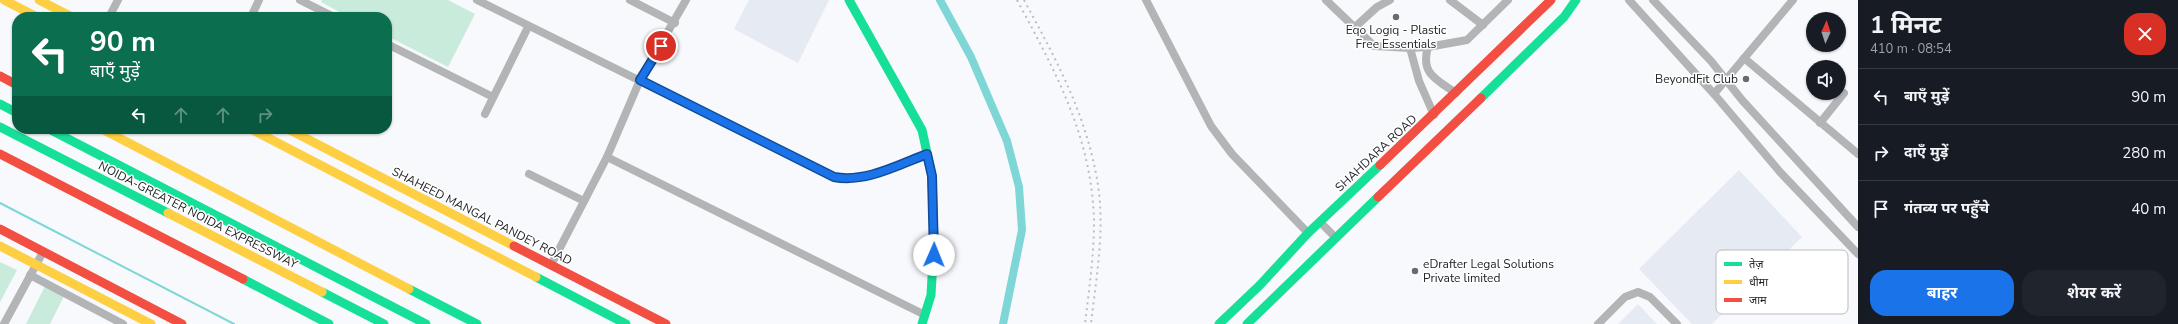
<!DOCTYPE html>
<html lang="hi">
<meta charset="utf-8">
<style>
body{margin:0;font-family:"Nunito Sans","Noto Sans Devanagari",sans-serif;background:#20242c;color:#f1f3f6;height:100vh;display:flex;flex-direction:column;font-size:15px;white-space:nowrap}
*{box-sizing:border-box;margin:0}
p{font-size:13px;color:#9ea1a6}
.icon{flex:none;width:22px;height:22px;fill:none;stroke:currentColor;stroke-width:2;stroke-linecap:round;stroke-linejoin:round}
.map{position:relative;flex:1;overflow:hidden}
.sheet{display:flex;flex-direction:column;background:#171b24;width:320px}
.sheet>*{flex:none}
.guide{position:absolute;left:12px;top:12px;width:380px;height:122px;border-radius:16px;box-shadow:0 1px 3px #0004;background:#0b6e4f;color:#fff;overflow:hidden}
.needle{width:26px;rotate:3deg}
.controls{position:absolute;left:1806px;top:12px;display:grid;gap:8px}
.controls a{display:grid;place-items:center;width:40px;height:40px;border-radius:50%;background:#171b24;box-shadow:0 1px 3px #0004;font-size:20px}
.pin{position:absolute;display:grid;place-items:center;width:34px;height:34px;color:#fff;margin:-17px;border:2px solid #fff;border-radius:50%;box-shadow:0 1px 4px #0007}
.me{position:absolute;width:44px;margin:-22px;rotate:1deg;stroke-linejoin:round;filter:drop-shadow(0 0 3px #0008)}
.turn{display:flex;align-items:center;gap:14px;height:84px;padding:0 12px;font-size:18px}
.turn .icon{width:52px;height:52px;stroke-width:2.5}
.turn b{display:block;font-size:28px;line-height:34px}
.lanes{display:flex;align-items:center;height:38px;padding:0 12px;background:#0003;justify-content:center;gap:20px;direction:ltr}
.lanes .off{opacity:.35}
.round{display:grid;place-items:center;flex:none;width:42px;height:42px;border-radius:16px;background:#20242c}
.overview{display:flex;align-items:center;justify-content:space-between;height:68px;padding:0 12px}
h1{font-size:24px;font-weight:700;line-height:30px}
.primary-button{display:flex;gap:8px;margin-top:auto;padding:8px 12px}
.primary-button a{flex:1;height:46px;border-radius:16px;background:#1a73e8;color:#fff;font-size:16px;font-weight:700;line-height:46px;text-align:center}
.primary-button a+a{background:#20242c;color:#f1f3f6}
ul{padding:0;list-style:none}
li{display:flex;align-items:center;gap:12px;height:56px;padding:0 12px;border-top:1px solid #363941}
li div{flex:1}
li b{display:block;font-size:15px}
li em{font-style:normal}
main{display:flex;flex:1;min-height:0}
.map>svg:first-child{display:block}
</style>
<main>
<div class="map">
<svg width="1858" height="324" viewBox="0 0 1858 324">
<rect width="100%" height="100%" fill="#f7f9fc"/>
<g fill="#e6eaf2">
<path d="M 749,0 L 829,0 L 798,63 L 734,29 Z"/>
<path d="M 1739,170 L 1802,237 L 1712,324 L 1692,324 L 1639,269 Z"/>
<path d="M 1638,304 L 1657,324 L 1618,324 Z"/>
</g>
<g fill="#c8ebdb">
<path d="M 322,0 L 448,0 L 475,14 L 448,67 L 387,36 L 387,17 L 349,17 L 321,2 Z"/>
<path d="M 0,262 L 17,270 L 0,302 Z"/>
<path d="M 45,286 L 64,296 L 50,324 L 26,324 Z"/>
</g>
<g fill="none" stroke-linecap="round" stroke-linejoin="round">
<path stroke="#7ed6d7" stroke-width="2" d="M 0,203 L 234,324"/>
<path stroke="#7ed6d7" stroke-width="8" d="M 940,0 L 971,57 L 1007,141 L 1019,187 L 1022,230 L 1003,324"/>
<g stroke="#b3b4b5" stroke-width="8">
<path d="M 300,0 L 334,17"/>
<path d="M 477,0 L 834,177 C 865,183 898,165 927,154"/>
<path d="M 630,0 L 675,23"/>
<path d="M 1146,0 L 1211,126 L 1232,154 L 1308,233"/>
<path d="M 1326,0 L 1374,46 L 1410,48 L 1419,81 L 1434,115"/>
<path d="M 1450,0 L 1483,25"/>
<path d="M 1629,0 L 1714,94 L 1780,172 L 1858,254"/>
<path d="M 1653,0 L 1711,61 L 1742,100 L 1858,227"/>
<path d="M 109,17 L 118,0"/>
<path d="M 251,17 L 259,0"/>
<path d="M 1354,28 L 1377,7 L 1390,0"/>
<path d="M 387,44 L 493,97"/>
<path d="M 1410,48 L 1428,47"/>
<path d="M 1744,58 L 1858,154"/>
<path d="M 1456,93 C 1437,80 1420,74 1428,47 L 1467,40 L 1508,0"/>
<path d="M 1714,94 L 1793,0"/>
<path d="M 485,114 L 528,27"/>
<path d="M 1820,123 L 1844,93"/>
<path d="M 607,157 L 925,315"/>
<path d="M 529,174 L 584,201"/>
<path d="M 1320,222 L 1336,238"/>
<path d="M 551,265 L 607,157 L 640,80 L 686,0"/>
<path d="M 30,275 L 123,324"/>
<path d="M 4,324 L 43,252"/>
<path d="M 1598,324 L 1625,297 L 1638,292 L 1650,297 L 1677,324"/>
</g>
<g stroke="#16e098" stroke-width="9">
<path d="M 849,0 L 922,130 L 932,176 L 934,242 L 931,295 L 922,324"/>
<path d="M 1481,98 L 1564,17 L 1576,0"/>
<path d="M 0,104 L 17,113"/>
<path d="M 0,127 L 168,213"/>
<path d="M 49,129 L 426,324"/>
<path d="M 536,277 L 626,324"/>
<path d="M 243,279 L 329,324"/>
<path d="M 409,289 L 477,324"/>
<path d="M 322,292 L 384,324"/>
<path d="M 1219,324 L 1260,285 L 1308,233 L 1380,165"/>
<path d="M 1247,324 L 1378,197"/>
</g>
<g stroke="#ffcf43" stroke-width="9">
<path d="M 4,0 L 37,17"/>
<path d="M 39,0 L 72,17"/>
<path d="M 102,129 L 409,289"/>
<path d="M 251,129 L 536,277"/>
<path d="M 288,129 L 514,246"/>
<path d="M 168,213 L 322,292"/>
<path d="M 0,246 L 151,324"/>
</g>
<g stroke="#f24e42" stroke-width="9">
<path d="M 0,76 L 17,85"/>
<path d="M 0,154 L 243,279"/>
<path d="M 1380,165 L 1551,0"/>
<path d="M 1378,197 L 1481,98"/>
<path d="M 0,229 L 182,324"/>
<path d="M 514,246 L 666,324"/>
</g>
<g stroke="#bbbdbe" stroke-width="2" stroke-dasharray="2 4" stroke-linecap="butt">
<path d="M 1017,0 C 1055,71 1092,137 1094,221 C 1094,256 1089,290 1085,324"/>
<path d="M 1024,0 C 1057,61 1087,116 1098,185 C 1105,231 1096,279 1091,324"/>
</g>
</g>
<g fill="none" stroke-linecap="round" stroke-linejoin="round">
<g stroke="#114b97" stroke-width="10">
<path id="route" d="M 661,46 L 640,80 L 834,177 C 865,183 898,165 927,154 L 932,176 L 934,255"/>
</g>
<use href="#route" stroke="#1a73e8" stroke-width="7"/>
</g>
<g fill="#696b6e" stroke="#fff" stroke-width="1.5">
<circle cx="1396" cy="17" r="4"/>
<circle cx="1746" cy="79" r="4"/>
<circle cx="1415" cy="271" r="4"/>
</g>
<g text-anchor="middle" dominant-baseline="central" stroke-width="3" stroke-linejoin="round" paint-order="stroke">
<g font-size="12" fill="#1d1f21" stroke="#fff">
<text x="1396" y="30">Eqo Logiq - Plastic<tspan x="1396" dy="14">Free Essentials</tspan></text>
<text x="1738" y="79" text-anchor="end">BeyondFit Club</text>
<text x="1423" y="264" text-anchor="start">eDrafter Legal Solutions<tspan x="1423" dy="14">Private limited</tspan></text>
</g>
<g font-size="12" fill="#1d1f21" stroke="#fff">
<text transform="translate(1376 153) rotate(-43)">SHAHDARA ROAD</text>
<text transform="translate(198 215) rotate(27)">NOIDA-GREATER NOIDA EXPRESSWAY</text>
<text transform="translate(482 216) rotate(27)">SHAHEED MANGAL PANDEY ROAD</text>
</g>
</g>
<rect x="1716" y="250" width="132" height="64" rx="6" fill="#fff" stroke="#bbbcbc" stroke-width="1"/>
<rect x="1724" y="262" width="18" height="4" fill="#16e098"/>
<rect x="1724" y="280" width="18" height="4" fill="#ffcf43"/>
<rect x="1724" y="298" width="18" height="4" fill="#f24e42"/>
<g font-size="11" fill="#1d1f21">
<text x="1749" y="268">तेज़</text>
<text x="1749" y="286">धीमा</text>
<text x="1749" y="304">जाम</text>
</g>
</svg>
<div class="controls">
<a><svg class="needle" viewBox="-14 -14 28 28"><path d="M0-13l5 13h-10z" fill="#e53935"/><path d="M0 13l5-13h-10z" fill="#9ea1a6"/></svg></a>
<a><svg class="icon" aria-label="sound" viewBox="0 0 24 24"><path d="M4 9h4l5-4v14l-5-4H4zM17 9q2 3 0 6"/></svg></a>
</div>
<div class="pin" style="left:661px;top:46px;background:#d93025"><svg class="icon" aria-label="arrive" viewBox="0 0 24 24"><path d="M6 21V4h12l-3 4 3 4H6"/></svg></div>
<svg class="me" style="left:934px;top:255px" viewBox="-20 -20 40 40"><circle r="19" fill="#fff"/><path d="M0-13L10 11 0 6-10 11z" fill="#1a73e8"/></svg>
<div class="guide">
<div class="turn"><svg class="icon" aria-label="left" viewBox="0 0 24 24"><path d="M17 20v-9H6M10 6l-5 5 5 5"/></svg><div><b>90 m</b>बाएँ मुड़ें</div></div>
<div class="lanes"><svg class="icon" aria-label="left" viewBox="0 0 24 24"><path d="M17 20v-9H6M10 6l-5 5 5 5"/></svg><svg class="icon off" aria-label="ahead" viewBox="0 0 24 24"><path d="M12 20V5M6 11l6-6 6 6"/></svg><svg class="icon off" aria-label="ahead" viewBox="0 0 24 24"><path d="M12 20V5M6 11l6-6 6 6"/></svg><svg class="icon off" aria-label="right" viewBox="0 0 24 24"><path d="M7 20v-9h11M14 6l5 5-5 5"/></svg></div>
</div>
</div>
<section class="sheet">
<div class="overview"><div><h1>1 मिनट</h1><p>410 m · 08:54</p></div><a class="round" style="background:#d93025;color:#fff"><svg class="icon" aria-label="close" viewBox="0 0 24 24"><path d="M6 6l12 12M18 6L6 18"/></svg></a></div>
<ul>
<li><svg class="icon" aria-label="left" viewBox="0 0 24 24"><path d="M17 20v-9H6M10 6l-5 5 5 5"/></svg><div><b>बाएँ मुड़ें</b></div><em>90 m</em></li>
<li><svg class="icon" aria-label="right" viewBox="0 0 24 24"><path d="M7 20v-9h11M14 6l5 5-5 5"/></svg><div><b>दाएँ मुड़ें</b></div><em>280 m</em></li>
<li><svg class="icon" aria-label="arrive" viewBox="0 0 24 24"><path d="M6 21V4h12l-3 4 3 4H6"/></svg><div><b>गंतव्य पर पहुँचे</b></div><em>40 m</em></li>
</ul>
<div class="primary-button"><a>बाहर</a><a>शेयर करें</a></div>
</section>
</main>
